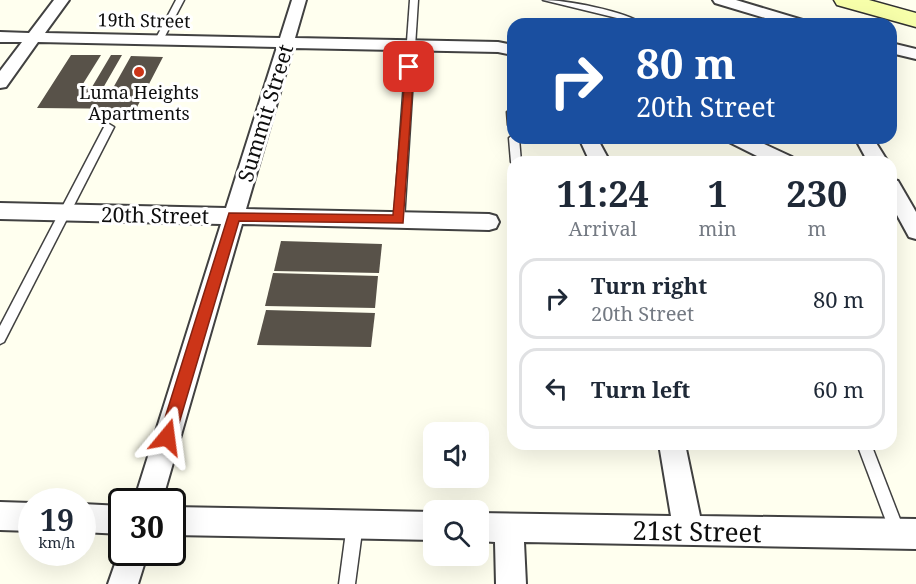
<!DOCTYPE html>
<style>
body{margin:0;font-family:"Noto Serif",serif;background:#f2f2f3;color:#1f2937;height:100vh;display:flex;flex-direction:column;font-size:22px;white-space:nowrap}
*{box-sizing:border-box;margin:0}
p{font-size:20px;color:#747a83}
.icon{flex:none;width:33px;height:33px;fill:none;stroke:currentColor;stroke-width:2;stroke-linecap:round;stroke-linejoin:round}
.map{position:relative;flex:1;overflow:hidden}
.drawer{position:absolute;left:507px;top:156px;width:390px;height:294px;display:flex;flex-direction:column;background:#fff;border-radius:18px;box-shadow:0 6px 24px #0002}
.drawer>*{flex:none}
.top-card{position:absolute;left:507px;top:18px;width:390px;height:126px;border-radius:18px;box-shadow:0 6px 24px #0002;background:#1a4fa0;color:#fff;overflow:hidden}
.fabs{position:absolute;left:423px;top:422px;display:grid;gap:12px}
.fabs a{display:grid;place-items:center;width:66px;height:66px;border-radius:12px;background:#fff;box-shadow:0 6px 24px #0002;font-size:30px}
.speed{position:absolute;left:18px;top:488px;display:flex;gap:12px;font-size:30px;font-weight:700;text-align:center}
.speed>*{display:grid;place-content:center;width:78px;height:78px;border-radius:50%;background:#fff;box-shadow:0 6px 24px #0002;line-height:1}
.speed small{font-size:15px;font-weight:400}
.speed .limit{border:3px solid #111;border-radius:9px;background:#fff;color:#111}
.pin{position:absolute;display:grid;place-items:center;width:51px;height:51px;color:#fff;margin:-26px;border-radius:12px;box-shadow:0 3px 9px #0006}
.me{position:absolute;width:66px;margin:-33px;rotate:16deg;stroke-linejoin:round;filter:drop-shadow(0 0 4px #0008)}
.turn{display:flex;align-items:center;gap:21px;height:126px;padding:0 30px;font-size:27px}
.turn .icon{width:78px;height:78px;stroke-width:2.5}
.turn b{display:block;font-size:42px;line-height:51px}
.eta{display:flex;justify-content:space-evenly;align-items:center;height:102px;text-align:center}
.eta b{font-size:36px;font-weight:700;line-height:42px}
ul{padding:0;list-style:none}
li{display:flex;align-items:center;gap:18px;height:81px;margin:0 12px 9px;padding:0 18px;border:3px solid #e0e1e3;border-radius:18px}
li div{flex:1}
li b{display:block;font-size:22px}
li em{font-style:normal}
.map>svg:first-child{display:block}
</style>
<div class="map">
<svg width="916" height="584" viewBox="0 0 916 584">
<rect width="100%" height="100%" fill="#ffffef"/>
<g fill="#585249">
<path d="M 71,55 L 101,55 L 81,87 L 92,87 L 111,55 L 122,55 L 103,88 L 113,88 L 131,56 L 163,57 L 136,109 L 37,108 Z"/>
<path d="M 281,241 L 382,244 L 379,273 L 274,271 Z"/>
<path d="M 273,273 L 378,276 L 375,308 L 265,306 Z"/>
<path d="M 266,310 L 375,313 L 371,347 L 257,345 Z"/>
</g>
<g fill="none" stroke-linecap="round" stroke-linejoin="round">
<g stroke="#414141" stroke-width="3">
<g id="service">
<path d="M 176,0 L 184,0 L 163,40 L 156,42 L 155,40 Z"/>
<path d="M 410,0 L 418,0 L 404,220 L 399,224 L 394,220 Z"/>
<path d="M 543,0 C 566,0 625,11 643,24 L 632,24 L 617,18 Z"/>
<path d="M 512,109 L 513,109 L 513,128 L 508,125 L 507,112 Z"/>
<path d="M 109,124 L 114,127 L 4,342 L 0,344 L 0,326 L 104,127 Z"/>
<path d="M 513,135 L 513,138 L 519,138 L 521,162 L 513,162 L 513,165 L 511,162 L 509,138 Z"/>
<path d="M 857,444 L 871,444 L 905,532 L 902,537 L 897,540 L 892,537 Z"/>
<path d="M 355,516 L 360,519 L 363,524 L 355,584 L 339,584 L 347,524 L 350,519 Z"/>
</g>
</g>
<g stroke="#414141" stroke-width="4">
<g id="minor">
<path d="M 54,0 L 69,0 L 45,33 L 280,38 L 292,0 L 306,0 L 295,38 L 498,42 L 513,45 L 513,55 L 498,52 L 293,48 L 246,209 L 489,214 L 496,216 L 499,222 L 496,228 L 489,230 L 242,224 L 162,501 L 134,501 L 221,224 L 0,219 L 0,203 L 226,208 L 277,47 L 38,42 L 6,87 L 0,88 L 0,71 L 22,42 L 0,42 L 0,32 L 29,33 Z"/>
<path d="M 713,0 L 736,0 L 806,21 L 809,24 L 785,24 L 715,3 Z"/>
<path d="M 891,43 L 916,49 L 916,59 L 891,53 Z"/>
<path d="M 579,138 L 597,138 L 610,162 L 590,162 Z"/>
<path d="M 726,138 L 751,138 L 792,157 L 795,162 L 769,162 L 729,142 Z"/>
<path d="M 855,138 L 873,138 L 888,162 L 868,162 Z"/>
<path d="M 891,179 L 898,181 L 916,212 L 916,239 L 909,237 L 891,204 Z"/>
<path d="M 659,444 L 685,444 L 700,516 L 916,519 L 916,549 L 524,542 L 526,584 L 496,584 L 495,542 L 478,541 L 478,513 L 671,516 Z"/>
<path d="M 0,502 L 32,503 L 32,531 L 0,530 Z"/>
<path d="M 82,504 L 122,506 L 122,534 L 82,532 Z"/>
<path d="M 172,507 L 434,512 L 434,540 L 172,535 Z"/>
<path d="M 122,544 L 122,552 L 148,552 L 138,584 L 108,584 Z"/>
</g>
</g>
<g stroke="#303030" stroke-width="3">
<path id="secondary" d="M 834,0 L 869,0 L 916,13 L 916,27 L 837,5 Z"/>
</g>
<use href="#service" fill="#fff" fill-rule="evenodd"/>
<use href="#minor" fill="#fff" fill-rule="evenodd"/>
<use href="#secondary" fill="#f7ffaa" fill-rule="evenodd"/>
</g>
<path fill="#cc3518" stroke="#852210" stroke-width="1.5" d="M 406,65 L 414,67 L 403,223 L 239,221 L 175,437 L 173,442 L 167,445 L 162,442 L 159,437 L 229,213 L 393,215 Z"/>
<circle fill="#cc3518" stroke="#fff" stroke-width="2" cx="139" cy="72" r="6"/>
<g text-anchor="middle" dominant-baseline="central" stroke-width="6" stroke-linejoin="round" paint-order="stroke">
<g font-size="18" fill="#0e0e0e" stroke="#fff">
<text transform="translate(144 20) rotate(1)">19th Street</text>
</g>
<g font-size="18" fill="#0e0e0e" stroke="#fff">
<text x="139" y="92">Luma Heights<tspan x="139" dy="21">Apartments</tspan></text>
</g>
<g font-size="21" fill="#0e0e0e" stroke="#fff">
<text transform="translate(265 113) rotate(-73)">Summit Street</text>
<text transform="translate(155 215) rotate(1)">20th Street</text>
</g>
<g font-size="26" fill="#0e0e0e" stroke="#fff">
<text transform="translate(697 531) rotate(1)">21st Street</text>
</g>
</g>
</svg>
<div class="fabs">
<a><svg class="icon" aria-label="sound" viewBox="0 0 24 24"><path d="M4 9h4l5-4v14l-5-4H4zM17 9q2 3 0 6"/></svg></a>
<a><svg class="icon" aria-label="search" viewBox="0 0 24 24"><circle cx="10" cy="10" r="6"/><path d="M15 15l6 6"/></svg></a>
</div>
<div class="speed"><div>19<small>km/h</small></div><div class="limit">30</div></div>
<div class="pin" style="left:409px;top:67px;background:#d93025"><svg class="icon" aria-label="arrive" viewBox="0 0 24 24"><path d="M6 21V4h12l-3 4 3 4H6"/></svg></div>
<svg class="me" style="left:167px;top:437px" viewBox="-20 -20 40 40"><path d="M0-17L14 15 0 8-14 15z" fill="#cc3518" stroke="#fff" stroke-width="4"/></svg>
<div class="top-card">
<div class="turn"><svg class="icon" aria-label="right" viewBox="0 0 24 24"><path d="M7 20v-9h11M14 6l5 5-5 5"/></svg><div><b>80 m</b>20th Street</div></div>
</div>
<section class="drawer">
<div class="eta">
<div><b>11:24</b><p>Arrival</p></div>
<div><b>1</b><p>min</p></div>
<div><b>230</b><p>m</p></div>
</div>
<ul>
<li><svg class="icon" aria-label="right" viewBox="0 0 24 24"><path d="M7 20v-9h11M14 6l5 5-5 5"/></svg><div><b>Turn right</b><p>20th Street</p></div><em>80 m</em></li>
<li><svg class="icon" aria-label="left" viewBox="0 0 24 24"><path d="M17 20v-9H6M10 6l-5 5 5 5"/></svg><div><b>Turn left</b></div><em>60 m</em></li>
</ul>
</section>
</div>
